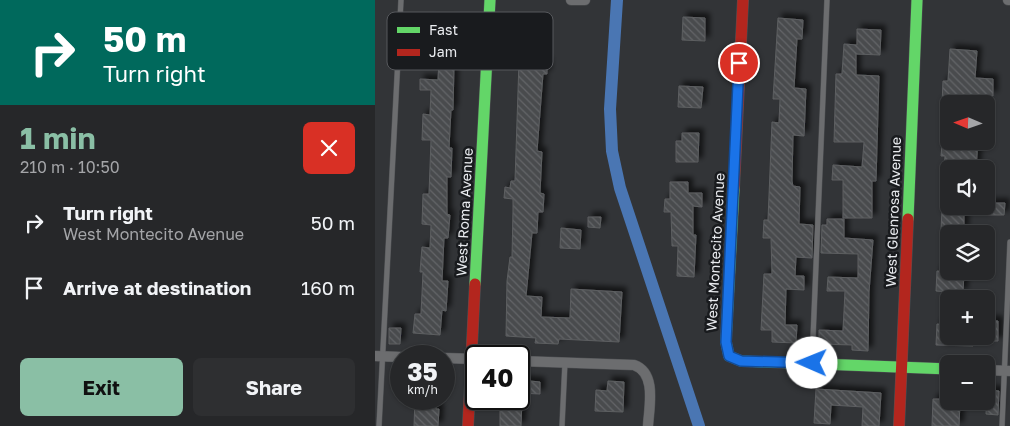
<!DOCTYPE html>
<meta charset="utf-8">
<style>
body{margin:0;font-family:"Golos Text",sans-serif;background:#2e2f31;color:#f1f3f6;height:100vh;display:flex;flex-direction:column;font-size:19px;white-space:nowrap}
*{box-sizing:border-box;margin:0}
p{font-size:16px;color:#a4a5a8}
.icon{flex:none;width:28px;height:28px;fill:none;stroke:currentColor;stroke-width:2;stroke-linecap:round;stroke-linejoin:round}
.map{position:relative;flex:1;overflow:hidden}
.drawer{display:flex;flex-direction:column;background:#262729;width:375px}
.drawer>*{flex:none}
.top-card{background:#00695c;color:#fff;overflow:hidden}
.needle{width:32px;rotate:272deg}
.tools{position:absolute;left:565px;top:95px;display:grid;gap:10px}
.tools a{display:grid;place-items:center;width:55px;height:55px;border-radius:8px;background:#262729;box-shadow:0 1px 4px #0004,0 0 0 1px #424446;font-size:25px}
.speed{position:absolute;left:15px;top:345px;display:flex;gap:10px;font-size:25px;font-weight:700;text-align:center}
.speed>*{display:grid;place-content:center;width:65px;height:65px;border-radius:50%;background:#262729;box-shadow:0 1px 4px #0004,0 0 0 1px #424446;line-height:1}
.speed small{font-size:12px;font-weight:400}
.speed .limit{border:2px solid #111;border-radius:8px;background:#fff;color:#111}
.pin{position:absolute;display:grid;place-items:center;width:42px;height:42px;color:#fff;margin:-21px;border:2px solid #fff;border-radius:50%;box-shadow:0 1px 5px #0007}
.me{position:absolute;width:55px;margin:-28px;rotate:271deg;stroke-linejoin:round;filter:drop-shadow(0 0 4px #0008)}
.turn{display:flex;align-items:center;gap:18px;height:105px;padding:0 20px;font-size:22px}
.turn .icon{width:65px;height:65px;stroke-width:2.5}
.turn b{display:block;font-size:35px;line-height:42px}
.round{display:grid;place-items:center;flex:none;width:52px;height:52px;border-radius:8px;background:#2e2f31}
.summary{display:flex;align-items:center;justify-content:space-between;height:85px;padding:0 20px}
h1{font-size:30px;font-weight:700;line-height:38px;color:#8abfa5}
.cta{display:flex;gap:10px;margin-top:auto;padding:10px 20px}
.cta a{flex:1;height:58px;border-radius:8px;background:#8abfa5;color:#111;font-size:20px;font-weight:700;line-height:58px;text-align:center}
.cta a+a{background:#2e2f31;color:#f1f3f6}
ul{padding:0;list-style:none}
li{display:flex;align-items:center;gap:15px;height:65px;padding:0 20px}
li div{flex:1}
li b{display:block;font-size:19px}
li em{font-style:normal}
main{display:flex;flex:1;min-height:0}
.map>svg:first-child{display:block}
</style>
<main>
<section class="drawer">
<div class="top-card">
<div class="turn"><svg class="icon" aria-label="right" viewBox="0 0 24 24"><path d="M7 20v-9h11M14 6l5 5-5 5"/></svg><div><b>50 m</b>Turn right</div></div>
</div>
<div class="summary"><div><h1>1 min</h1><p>210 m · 10:50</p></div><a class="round" style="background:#d93025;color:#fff"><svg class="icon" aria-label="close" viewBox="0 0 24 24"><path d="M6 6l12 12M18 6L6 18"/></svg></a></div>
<ul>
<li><svg class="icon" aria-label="right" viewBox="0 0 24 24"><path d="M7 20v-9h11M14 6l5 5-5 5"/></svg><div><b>Turn right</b><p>West Montecito Avenue</p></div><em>50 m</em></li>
<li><svg class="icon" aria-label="arrive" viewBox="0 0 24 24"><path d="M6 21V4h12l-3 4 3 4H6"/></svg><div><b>Arrive at destination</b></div><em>160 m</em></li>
</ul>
<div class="cta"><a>Exit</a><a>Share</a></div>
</section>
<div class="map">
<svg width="635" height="426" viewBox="0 0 635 426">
<defs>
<pattern id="building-back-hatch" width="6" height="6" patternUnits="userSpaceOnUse" patternTransform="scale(1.25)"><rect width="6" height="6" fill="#494b4e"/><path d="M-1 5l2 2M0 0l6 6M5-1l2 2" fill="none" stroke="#636568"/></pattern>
<filter id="shadow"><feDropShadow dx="4.5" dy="-4.5" stdDeviation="2.5" flood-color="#0009"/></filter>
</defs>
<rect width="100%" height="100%" fill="#323437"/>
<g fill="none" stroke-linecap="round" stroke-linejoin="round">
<path stroke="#4a76b3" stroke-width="12" d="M 242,0 L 235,109 L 237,151 L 245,188 L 324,426"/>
</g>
<g fill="url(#building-back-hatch)" stroke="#5d5f61" filter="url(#shadow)">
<path d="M 308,17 L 330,18 L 330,41 L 307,40 Z"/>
<path d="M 403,18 L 428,20 L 427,39 L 422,39 L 419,88 L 431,89 L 429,136 L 418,135 L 417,181 L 418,186 L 425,187 L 424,224 L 438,225 L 437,258 L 421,257 L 420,276 L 429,276 L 429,290 L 411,289 L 410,325 L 422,325 L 421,343 L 397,342 L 397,330 L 386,330 L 389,274 L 397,274 L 396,238 L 388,238 L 389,220 L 393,220 L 397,122 L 404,123 L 405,99 L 398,99 Z"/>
<path d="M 57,20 L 80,21 L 78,110 L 76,110 L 74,148 L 77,148 L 76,177 L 72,177 L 72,214 L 75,215 L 73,238 L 69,238 L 67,281 L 73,281 L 71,311 L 67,310 L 65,335 L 38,333 L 40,314 L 46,314 L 48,272 L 45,272 L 47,247 L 55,248 L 56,225 L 47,224 L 48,194 L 54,194 L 56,140 L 47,140 L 48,114 L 55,115 L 56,90 L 45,90 L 45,79 L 63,80 L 64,61 L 57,61 L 59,30 L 56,30 Z"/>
<path d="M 482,29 L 506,30 L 505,55 L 481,54 L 481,75 L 504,76 L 501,181 L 497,181 L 497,218 L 468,218 L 468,180 L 457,180 L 458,165 L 487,167 L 489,142 L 459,142 L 461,74 L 467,74 L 469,44 L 482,45 Z"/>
<path d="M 575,49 L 602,51 L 600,78 L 618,79 L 618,96 L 599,95 L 598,104 L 567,104 L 568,81 L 573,81 Z"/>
<path d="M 144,61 L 172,62 L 172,74 L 168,74 L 162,151 L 167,152 L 165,193 L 169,194 L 168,212 L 163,212 L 162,233 L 157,233 L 151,296 L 167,297 L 166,317 L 195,318 L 196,289 L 247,292 L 244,342 L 184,339 L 183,344 L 160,343 L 161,338 L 131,336 L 132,281 L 135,257 L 137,257 L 138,210 L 138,199 L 129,198 L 130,187 L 135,188 L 136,181 L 140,181 Z"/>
<path d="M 304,86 L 328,87 L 326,108 L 303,107 Z"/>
<path d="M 307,133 L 324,133 L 323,162 L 301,162 L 301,141 L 307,141 Z"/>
<path d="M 569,141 L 603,141 L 601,169 L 569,169 L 570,156 L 566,156 L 567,145 L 569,145 Z"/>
<path d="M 295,182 L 313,182 L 313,193 L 327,193 L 327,207 L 318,206 L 318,235 L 321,235 L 319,277 L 302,276 L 303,246 L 297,246 L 296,212 L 289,212 L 290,199 L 295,199 Z"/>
<path d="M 611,203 L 630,203 L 629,215 L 611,215 Z"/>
<path d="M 567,210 L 589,210 L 589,231 L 566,230 Z"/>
<path d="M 213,217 L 226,217 L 225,228 L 213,227 Z"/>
<path d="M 452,219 L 469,219 L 469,238 L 498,240 L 494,292 L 493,351 L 477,350 L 477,345 L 444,344 L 444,330 L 468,331 L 470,291 L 452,291 L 453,277 L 483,278 L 483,254 L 446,253 L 447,225 L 452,225 Z"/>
<path d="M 186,228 L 206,230 L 205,249 L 185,248 Z"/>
<path d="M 562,271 L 589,272 L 588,293 L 561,291 Z"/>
<path d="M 611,320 L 623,321 L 623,341 L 611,341 Z"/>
<path d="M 562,324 L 574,325 L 574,336 L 599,336 L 598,346 L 561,345 Z"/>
<path d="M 14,328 L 26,328 L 25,344 L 14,344 Z"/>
<path d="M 566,379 L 574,379 L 574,401 L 585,401 L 584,426 L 557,426 L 558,399 L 565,399 Z"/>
<path d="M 144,380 L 165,382 L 165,394 L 144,393 Z"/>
<path d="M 233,381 L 249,382 L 248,412 L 220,411 L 221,390 L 232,391 Z"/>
<path d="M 441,389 L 506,393 L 504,426 L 487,426 L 488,407 L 456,405 L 455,424 L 439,423 Z"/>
<path d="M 612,390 L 624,391 L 623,415 L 611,414 Z"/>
<path d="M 40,399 L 61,399 L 61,409 L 64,409 L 63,426 L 39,426 Z"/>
<path d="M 129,399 L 147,399 L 146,426 L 125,426 L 125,410 L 128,410 Z"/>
</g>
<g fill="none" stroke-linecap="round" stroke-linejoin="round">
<g stroke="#505255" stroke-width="6">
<g id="lane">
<path d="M 437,362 L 452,0"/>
<path d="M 4,426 L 26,0"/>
<path d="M 187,426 L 190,362"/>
<path d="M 627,426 L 635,242"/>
</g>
</g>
<g stroke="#505255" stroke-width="11">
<g id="street">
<path d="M 196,0 L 210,0"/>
<path d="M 633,0 L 635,0"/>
<path d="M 0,356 L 26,357"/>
<path d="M 69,358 L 101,359"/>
<path d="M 144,361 L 259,365 C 282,373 274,407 273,426"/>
<path d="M 611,370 L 635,371"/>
</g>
</g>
<g stroke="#505255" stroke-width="12">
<g id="fast">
<path d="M 359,188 L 351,342 L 354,356 L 366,361 L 574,369"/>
<path d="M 533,219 L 542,0"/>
<path d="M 100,284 L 115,0"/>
</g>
</g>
<g stroke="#505255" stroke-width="12">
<g id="jam">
<path d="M 359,188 L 368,0"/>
<path d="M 93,426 L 100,284"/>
<path d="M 524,426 L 533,219"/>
</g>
</g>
<use href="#lane" stroke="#6c6d6f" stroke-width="5"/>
<use href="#street" stroke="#6c6d6f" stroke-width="10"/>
<use href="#fast" stroke="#63d668" stroke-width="11"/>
<use href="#jam" stroke="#b3261e" stroke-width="11"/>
</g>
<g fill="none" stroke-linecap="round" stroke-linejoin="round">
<g stroke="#114b97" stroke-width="12">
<path id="route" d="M 364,63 L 351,342 L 354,356 L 366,361 L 437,363"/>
</g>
<use href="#route" stroke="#1a73e8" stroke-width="9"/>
</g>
<g text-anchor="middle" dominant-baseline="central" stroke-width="5" stroke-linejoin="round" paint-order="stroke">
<g font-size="14" fill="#e9ebef" stroke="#191b1e">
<text transform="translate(89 212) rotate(-87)">West Roma Avenue</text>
<text transform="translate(518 212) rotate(-88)">West Glenrosa Avenue</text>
<text transform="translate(340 252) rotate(-87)">West Montecito Avenue</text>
</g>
</g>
<rect x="12" y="12" width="166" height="58" rx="8" fill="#191b1e" stroke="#57595d" stroke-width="1"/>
<rect x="22" y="27" width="23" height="6" fill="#63d668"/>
<rect x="22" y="49" width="23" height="7" fill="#b3261e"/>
<g font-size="14" fill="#e9ebef">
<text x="54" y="35">Fast</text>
<text x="54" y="57">Jam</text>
</g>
</svg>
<div class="tools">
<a><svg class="needle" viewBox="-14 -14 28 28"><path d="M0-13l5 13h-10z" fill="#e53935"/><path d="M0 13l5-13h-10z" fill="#a4a5a8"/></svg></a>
<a><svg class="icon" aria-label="sound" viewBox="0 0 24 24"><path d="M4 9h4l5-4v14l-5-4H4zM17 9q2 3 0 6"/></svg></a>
<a><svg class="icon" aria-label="layers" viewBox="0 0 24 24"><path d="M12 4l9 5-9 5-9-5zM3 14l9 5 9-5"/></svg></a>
<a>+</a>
<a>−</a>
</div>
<div class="speed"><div>35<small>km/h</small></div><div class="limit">40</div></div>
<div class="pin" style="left:364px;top:63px;background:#d93025"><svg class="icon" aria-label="arrive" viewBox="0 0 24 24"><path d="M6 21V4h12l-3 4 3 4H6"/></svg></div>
<svg class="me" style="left:437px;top:363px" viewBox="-20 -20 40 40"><circle r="19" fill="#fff"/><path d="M0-13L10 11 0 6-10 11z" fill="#1a73e8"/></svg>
</div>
</main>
